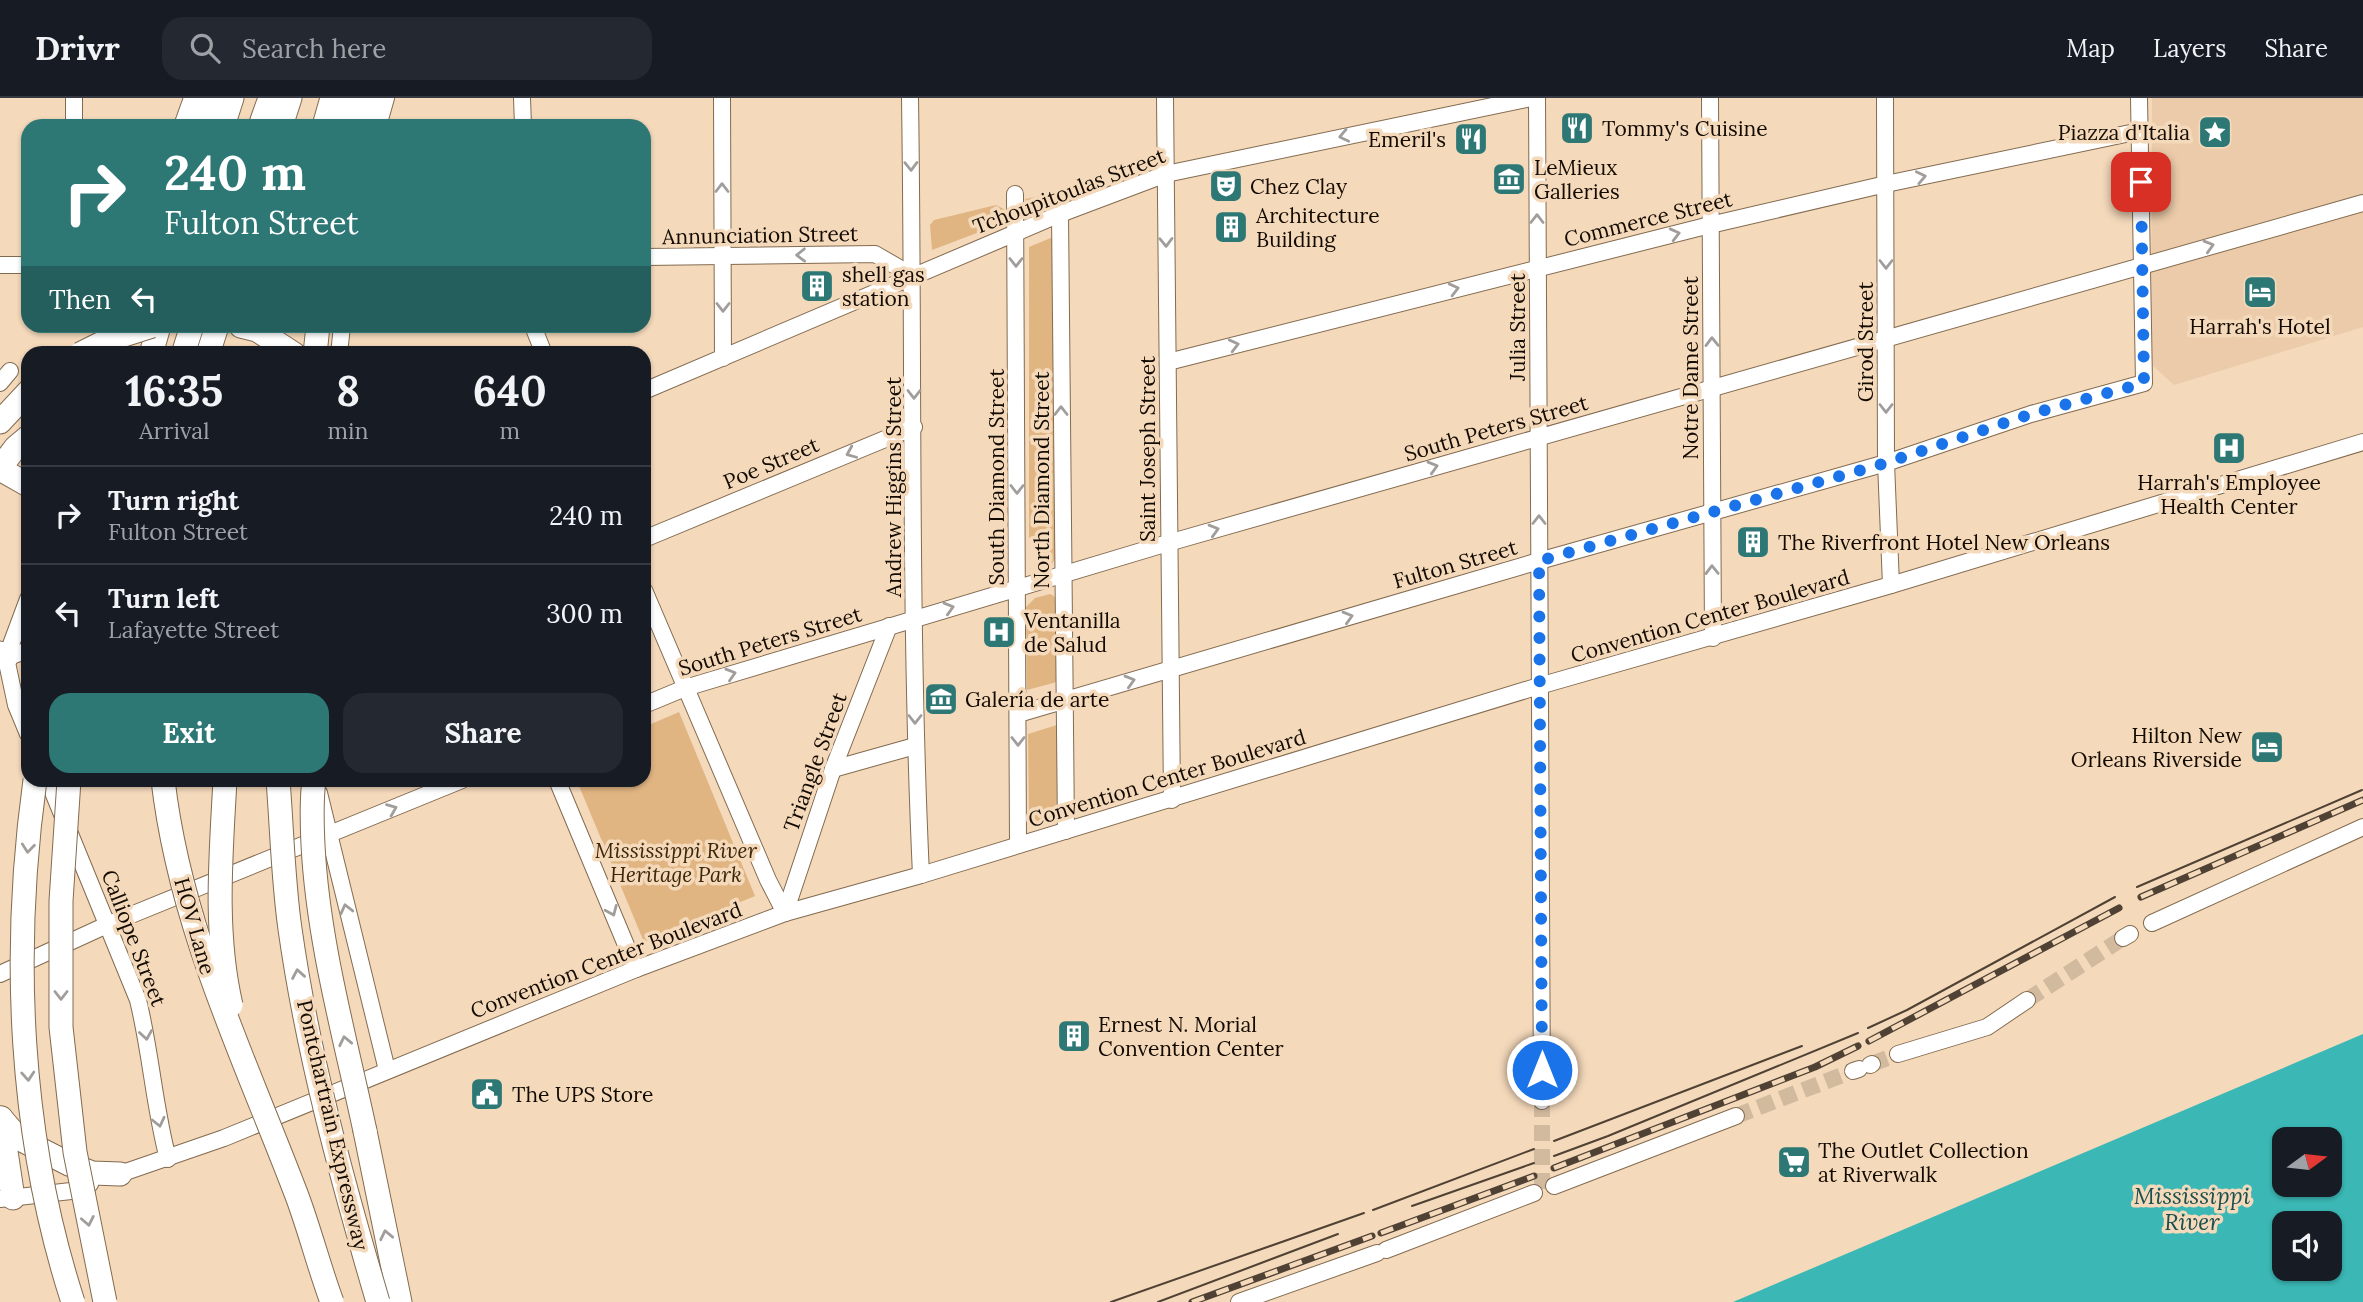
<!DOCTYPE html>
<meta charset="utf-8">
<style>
body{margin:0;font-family:Lora,serif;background:#242831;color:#f1f3f6;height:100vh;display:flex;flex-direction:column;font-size:26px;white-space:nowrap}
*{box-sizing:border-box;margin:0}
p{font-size:23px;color:#9ea1a6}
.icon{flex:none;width:38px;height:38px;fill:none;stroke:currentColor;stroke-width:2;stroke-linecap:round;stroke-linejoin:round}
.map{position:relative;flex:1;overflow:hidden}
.drawer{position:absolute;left:21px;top:248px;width:630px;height:441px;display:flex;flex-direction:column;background:#171b24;border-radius:21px;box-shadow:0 2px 5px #0004}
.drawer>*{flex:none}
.hud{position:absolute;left:21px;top:21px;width:630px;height:214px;border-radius:21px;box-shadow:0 2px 5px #0004;background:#2d7775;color:#fff;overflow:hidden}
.needle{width:46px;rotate:75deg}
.tools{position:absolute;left:2272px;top:1029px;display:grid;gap:14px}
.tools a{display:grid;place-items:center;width:70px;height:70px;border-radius:14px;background:#171b24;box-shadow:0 2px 5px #0004;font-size:35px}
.pin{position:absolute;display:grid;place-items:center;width:60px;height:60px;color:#fff;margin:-30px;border-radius:14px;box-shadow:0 4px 10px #0006}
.me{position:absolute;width:77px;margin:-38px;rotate:0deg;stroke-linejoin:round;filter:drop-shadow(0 0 5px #0008)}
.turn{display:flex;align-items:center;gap:24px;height:147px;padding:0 28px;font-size:32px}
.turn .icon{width:91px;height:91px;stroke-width:2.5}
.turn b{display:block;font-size:49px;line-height:60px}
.then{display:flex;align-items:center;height:66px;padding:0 28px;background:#0003;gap:14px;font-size:26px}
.eta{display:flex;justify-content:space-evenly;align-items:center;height:119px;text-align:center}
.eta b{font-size:42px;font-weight:700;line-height:49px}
.primary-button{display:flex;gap:14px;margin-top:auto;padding:14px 28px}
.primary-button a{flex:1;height:80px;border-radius:21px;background:#2d7775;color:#fff;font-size:28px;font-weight:700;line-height:80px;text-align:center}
.primary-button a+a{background:#242831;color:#f1f3f6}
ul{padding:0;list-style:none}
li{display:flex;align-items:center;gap:21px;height:98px;padding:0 28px;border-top:2px solid #363941}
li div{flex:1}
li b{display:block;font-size:26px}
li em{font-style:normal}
header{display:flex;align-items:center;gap:42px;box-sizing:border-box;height:98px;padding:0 35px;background:#171b24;border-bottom:2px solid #363941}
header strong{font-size:33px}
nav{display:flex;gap:38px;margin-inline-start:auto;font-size:24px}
.search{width:490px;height:63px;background:#242831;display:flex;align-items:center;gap:18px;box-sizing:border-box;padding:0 24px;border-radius:21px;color:#9ea1a6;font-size:26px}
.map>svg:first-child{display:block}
</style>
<header>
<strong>Drivr</strong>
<div class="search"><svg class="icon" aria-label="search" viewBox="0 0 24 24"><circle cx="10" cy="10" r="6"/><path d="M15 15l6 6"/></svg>Search here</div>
<nav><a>Map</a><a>Layers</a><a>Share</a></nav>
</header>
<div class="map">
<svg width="2363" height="1204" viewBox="0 0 2363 1204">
<rect width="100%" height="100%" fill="#f4d9bb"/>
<path fill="#ebcba9" d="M 2152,0 L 2363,0 L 2363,229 L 2174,287 L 2151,266 Z"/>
<g fill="#e1b582">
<path d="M 1070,92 L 1071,96 L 1027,111 L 1025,101 Z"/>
<path d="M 996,107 L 1004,111 L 1005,121 L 998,127 L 932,152 L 930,127 L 934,122 Z"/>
<path d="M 1053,139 L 1056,460 L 1050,468 L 1043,465 L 1029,439 L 1029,149 Z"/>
<path d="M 1050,496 L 1054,498 L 1056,503 L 1057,584 L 1027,592 L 1026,509 L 1035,500 Z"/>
<path d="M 679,614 L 755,798 L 644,844 L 577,683 L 644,682 L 644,629 Z"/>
<path d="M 1057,627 L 1059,711 L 1055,720 L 1036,726 L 1029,720 L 1028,636 Z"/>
</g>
<path fill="#3bb8b5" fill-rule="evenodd" d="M 2363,936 L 2363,1204 L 1733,1204 ZM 2284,1041 L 2329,1041 L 2329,1087 L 2284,1087 ZM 2284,1125 L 2329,1125 L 2329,1171 L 2284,1171 Z"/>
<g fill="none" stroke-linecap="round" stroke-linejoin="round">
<g stroke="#d2ba9f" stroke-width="16" stroke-dasharray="16 8" stroke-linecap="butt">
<path d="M 2027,902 L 2123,840"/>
<path d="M 1872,966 L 1898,956"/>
<path d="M 1542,1003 L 1542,1092"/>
<path d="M 1736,1018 L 1853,973"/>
</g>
<g stroke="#836b50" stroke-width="18">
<g id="minor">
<path d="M 74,0 L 74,28"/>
<path d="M 522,0 L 523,28"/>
<path d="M 722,0 L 723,260"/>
<path d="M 910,0 C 914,259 909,519 921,777"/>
<path d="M 1165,0 L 1172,702"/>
<path d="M 1537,0 L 1542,1003"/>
<path d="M 1710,0 L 1713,540"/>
<path d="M 1885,0 L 1886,365 L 1891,487"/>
<path d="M 182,28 L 192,0"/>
<path d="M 378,28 L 386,0"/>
<path d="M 1015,96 L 1018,747"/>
<path d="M 1060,116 L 1066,733"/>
<path d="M 644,159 L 875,156 L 913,178"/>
<path d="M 0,167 L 28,167"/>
<path d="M 533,228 L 544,256"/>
<path d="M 339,256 L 342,228"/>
<path d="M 1168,264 L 1710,127 L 1886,86 L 2140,33"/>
<path d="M 0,285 L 10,273"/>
<path d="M 644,293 L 1060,116 L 1166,76 L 1531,0"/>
<path d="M 644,441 L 914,329"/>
<path d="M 644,492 L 768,782 L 785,815"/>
<path d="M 28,501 L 6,560 L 16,607 L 28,636"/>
<path d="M 0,562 L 28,552"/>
<path d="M 644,607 L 685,590 L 1168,445 L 2363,105"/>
<path d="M 1018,616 L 1539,463 L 1886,365 L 2031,316 L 2144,285 L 2139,0"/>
<path d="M 833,671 L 915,648"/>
<path d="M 48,682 L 138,902 C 151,955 154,1008 168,1061"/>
<path d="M 557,682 L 636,871"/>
<path d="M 319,695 L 387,972"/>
<path d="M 785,815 L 833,671 L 889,528"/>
<path d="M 2152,825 L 2363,729"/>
<path d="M 2123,840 L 2130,836"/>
<path d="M 0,876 L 109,826 L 462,682"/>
<path d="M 1898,956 L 1987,929 L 2027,902"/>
<path d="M 1870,967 L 1872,966"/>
<path d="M 1853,973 L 1859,971"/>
<path d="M 111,1079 L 224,1040 L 636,871 L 785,815 L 921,777 L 1539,588 L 1891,487 L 2363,344"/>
<path d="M 1554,1088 L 1736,1018"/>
<path d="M 0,1101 L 71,1093 L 90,1086"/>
<path d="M 1386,1152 L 1534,1095"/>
<path d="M 1239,1204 L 1377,1155"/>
</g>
</g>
<g stroke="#836b50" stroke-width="25">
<g id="highway">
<path d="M 200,28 L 210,0"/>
<path d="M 223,28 L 232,0"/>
<path d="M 260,28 L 270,0"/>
<path d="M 281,28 L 290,0"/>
<path d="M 324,28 L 332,0"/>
<path d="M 345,28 L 353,0"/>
<path d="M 362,28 L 371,0"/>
<path d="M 241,228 L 257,232 L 294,256"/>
<path d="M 151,256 L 159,228"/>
<path d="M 183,256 L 192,228"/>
<path d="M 208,256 L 217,228"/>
<path d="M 315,256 L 318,228"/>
<path d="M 0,324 L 28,294"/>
<path d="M 0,370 L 16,349 L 28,339"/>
<path d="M 0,371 L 28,387"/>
<path d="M 0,555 L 6,560"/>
<path d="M 1,1020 L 18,1040 L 69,1066 L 92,1075 L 120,1076"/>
<path d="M 1,1020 L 13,1100"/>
<path d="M 365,1033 L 400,1204"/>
</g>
</g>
<use href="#minor" stroke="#fff" stroke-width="16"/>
<use href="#highway" stroke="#fff" stroke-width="23"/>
<g stroke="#4f4133" stroke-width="2">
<path d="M 2137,789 L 2362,692"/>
<path d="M 1868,930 L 1907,912 L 2115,799"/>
<path d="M 1554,1043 L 1802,948"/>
<path d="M 1554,1058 L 1608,1038 L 1858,935"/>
<path d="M 1412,1108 L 1534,1065"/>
<path d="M 1373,1112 L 1534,1051"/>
<path d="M 1111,1204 L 1364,1115"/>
<path d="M 1158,1204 L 1338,1136"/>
</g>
<g stroke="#4f4133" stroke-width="7">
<g id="rail">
<path d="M 2141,799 L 2363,702"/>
<path d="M 1869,943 L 2119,810"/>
<path d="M 1554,1070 L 1815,969 L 1858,948"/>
<path d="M 1381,1135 L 1534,1078"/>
<path d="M 1192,1204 L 1372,1138"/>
</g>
</g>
<use href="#rail" stroke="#f4d9bb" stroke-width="4.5" stroke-dasharray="13" stroke-linecap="butt"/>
<g stroke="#836b50" stroke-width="25" stroke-linecap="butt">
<g id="highway-bridge">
<path d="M 80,256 L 108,242 L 152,228"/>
<path d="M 35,682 C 11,855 19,1038 73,1204"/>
<path d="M 69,682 L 61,803 L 61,929 L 75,1054 L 105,1204"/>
<path d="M 163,682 C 180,830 245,961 297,1098 C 310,1133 319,1169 332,1204"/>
<path d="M 225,682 C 221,756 214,834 231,907"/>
<path d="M 278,682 C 282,732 283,782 290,831 C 308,958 342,1082 378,1204"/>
<path d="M 314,682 C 311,704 312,726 313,747 C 318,844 345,939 365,1033"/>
</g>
</g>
<use href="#highway-bridge" stroke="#fff" stroke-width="23"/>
</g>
<defs><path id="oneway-chevron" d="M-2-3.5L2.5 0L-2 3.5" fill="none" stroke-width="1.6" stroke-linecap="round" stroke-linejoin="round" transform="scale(1.75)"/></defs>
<g stroke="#a19d9a">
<use href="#oneway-chevron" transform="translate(1344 38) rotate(168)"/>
<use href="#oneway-chevron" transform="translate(911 68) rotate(89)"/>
<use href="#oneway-chevron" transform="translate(1921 79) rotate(-12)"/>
<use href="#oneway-chevron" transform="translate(722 90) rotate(-90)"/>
<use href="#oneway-chevron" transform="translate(1537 121) rotate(-90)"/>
<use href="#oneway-chevron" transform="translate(1675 136) rotate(-14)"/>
<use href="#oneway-chevron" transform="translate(1166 144) rotate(89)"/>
<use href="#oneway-chevron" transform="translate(2209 148) rotate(-16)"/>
<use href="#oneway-chevron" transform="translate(801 157) rotate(179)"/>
<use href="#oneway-chevron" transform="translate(1016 164) rotate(90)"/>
<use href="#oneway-chevron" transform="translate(1886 166) rotate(90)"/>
<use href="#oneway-chevron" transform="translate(1454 191) rotate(-14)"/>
<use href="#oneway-chevron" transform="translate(723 209) rotate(90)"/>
<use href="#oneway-chevron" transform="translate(1712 244) rotate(-91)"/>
<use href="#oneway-chevron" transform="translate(1234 247) rotate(-14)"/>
<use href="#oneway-chevron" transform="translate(914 296) rotate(90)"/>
<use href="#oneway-chevron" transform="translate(1886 310) rotate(90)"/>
<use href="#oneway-chevron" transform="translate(1061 313) rotate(-90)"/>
<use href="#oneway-chevron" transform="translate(851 355) rotate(157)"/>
<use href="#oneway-chevron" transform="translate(1433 369) rotate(-16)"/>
<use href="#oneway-chevron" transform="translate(1017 391) rotate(90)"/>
<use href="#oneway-chevron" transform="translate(1539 422) rotate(-90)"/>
<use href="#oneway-chevron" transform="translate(1214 432) rotate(-16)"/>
<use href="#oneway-chevron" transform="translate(1712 472) rotate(-91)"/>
<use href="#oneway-chevron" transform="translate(949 510) rotate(-16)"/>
<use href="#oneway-chevron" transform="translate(1348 519) rotate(-16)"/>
<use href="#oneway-chevron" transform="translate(731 576) rotate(-17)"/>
<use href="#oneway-chevron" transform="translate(1130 583) rotate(-16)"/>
<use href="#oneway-chevron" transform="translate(915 621) rotate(90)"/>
<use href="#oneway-chevron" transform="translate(1018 643) rotate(90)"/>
<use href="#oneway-chevron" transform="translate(392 711) rotate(-22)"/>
<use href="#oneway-chevron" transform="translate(28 750) rotate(96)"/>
<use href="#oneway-chevron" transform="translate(346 811) rotate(-104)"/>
<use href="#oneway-chevron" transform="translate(612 813) rotate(67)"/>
<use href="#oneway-chevron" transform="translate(298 876) rotate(-100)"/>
<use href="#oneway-chevron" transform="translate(61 897) rotate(90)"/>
<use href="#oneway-chevron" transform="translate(146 937) rotate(81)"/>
<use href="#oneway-chevron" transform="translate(345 943) rotate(-102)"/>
<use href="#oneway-chevron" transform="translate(28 978) rotate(86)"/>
<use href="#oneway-chevron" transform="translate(159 1024) rotate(77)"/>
<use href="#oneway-chevron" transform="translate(88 1123) rotate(79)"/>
<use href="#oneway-chevron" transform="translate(386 1137) rotate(-102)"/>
</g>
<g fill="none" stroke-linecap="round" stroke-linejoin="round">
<path stroke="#1a73e8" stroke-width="12" stroke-dasharray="0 21.6" d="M 1542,972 L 1539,463 L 1886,365 L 2031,316 L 2144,285 L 2141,84"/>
</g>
<defs>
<g id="restaurant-square" transform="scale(1.75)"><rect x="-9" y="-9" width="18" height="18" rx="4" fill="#2d7775" stroke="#f4d9bb"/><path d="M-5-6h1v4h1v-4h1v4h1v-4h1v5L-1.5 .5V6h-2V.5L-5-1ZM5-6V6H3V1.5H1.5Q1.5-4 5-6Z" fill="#fff"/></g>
<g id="sight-square" transform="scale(1.75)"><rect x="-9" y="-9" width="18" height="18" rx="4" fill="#2d7775" stroke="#f4d9bb"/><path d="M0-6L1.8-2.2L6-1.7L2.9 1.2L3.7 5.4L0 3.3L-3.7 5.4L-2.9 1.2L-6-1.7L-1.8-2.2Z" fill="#fff"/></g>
<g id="museum-square" transform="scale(1.75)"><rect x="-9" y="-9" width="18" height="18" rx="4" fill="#2d7775" stroke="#f4d9bb"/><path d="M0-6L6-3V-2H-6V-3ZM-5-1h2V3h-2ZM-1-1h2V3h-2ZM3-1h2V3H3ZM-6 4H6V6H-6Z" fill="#fff"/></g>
<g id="theatre-square" transform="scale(1.75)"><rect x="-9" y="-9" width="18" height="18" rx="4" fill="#2d7775" stroke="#f4d9bb"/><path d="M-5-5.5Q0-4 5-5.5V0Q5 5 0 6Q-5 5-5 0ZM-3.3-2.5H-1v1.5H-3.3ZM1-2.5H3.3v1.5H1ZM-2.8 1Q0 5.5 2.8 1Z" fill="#fff"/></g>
<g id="building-square" transform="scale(1.75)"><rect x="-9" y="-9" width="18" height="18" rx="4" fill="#2d7775" stroke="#f4d9bb"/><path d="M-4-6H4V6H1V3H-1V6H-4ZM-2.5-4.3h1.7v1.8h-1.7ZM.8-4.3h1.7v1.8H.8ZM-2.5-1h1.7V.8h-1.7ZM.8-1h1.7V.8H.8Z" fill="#fff"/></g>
<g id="hotel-square" transform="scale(1.75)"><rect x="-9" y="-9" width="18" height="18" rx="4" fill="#2d7775" stroke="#f4d9bb"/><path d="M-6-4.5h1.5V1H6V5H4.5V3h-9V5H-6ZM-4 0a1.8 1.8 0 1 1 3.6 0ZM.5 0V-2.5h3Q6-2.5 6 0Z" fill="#fff"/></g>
<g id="hospital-square" transform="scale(1.75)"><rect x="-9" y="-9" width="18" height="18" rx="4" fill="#2d7775" stroke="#f4d9bb"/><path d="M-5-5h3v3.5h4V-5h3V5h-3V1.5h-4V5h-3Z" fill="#fff"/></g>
<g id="civic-square" transform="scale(1.75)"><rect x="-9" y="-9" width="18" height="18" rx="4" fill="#2d7775" stroke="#f4d9bb"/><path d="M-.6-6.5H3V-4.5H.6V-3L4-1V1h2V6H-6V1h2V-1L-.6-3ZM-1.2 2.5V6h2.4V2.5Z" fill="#fff"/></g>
<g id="supermarket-square" transform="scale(1.75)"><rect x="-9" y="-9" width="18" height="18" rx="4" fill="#2d7775" stroke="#f4d9bb"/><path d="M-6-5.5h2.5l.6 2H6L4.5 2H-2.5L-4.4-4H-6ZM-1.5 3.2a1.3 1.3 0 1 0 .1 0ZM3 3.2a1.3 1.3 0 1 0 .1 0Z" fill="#fff"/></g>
</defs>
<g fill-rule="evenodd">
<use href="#restaurant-square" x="1577" y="30"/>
<use href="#sight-square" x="2215" y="34"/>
<use href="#restaurant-square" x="1471" y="41"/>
<use href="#museum-square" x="1509" y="81"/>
<use href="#theatre-square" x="1226" y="88"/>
<use href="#building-square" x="1231" y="129"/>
<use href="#building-square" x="817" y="188"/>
<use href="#hotel-square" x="2260" y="194"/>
<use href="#hospital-square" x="2229" y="350"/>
<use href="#building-square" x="1753" y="444"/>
<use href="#hospital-square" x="999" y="534"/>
<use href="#museum-square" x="941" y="601"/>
<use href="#hotel-square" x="2267" y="649"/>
<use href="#building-square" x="1074" y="938"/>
<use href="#civic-square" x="487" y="996"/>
<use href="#supermarket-square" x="1794" y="1064"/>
</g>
<g text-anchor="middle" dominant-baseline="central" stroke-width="7" stroke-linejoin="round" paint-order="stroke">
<g font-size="21" fill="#130a02" stroke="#f4d9bb" text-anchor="start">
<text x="1602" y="30">Tommy's Cuisine</text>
<text x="2190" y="34" text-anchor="end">Piazza d'Italia</text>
<text x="1446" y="41" text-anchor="end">Emeril's</text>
<text x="1534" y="69">LeMieux<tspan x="1534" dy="24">Galleries</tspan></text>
<text x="1250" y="88">Chez Clay</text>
<text x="1256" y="117">Architecture<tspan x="1256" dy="24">Building</tspan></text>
<text x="842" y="176">shell gas<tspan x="842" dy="24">station</tspan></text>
<text x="2260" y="228" text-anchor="middle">Harrah's Hotel</text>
<text x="2229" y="384" text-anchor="middle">Harrah's Employee<tspan x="2229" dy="24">Health Center</tspan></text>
<text x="1778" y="444">The Riverfront Hotel New Orleans</text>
<text x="1024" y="522">Ventanilla<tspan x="1024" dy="24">de Salud</tspan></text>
<text x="965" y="601">Galería de arte</text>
<text x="2242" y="637" text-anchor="end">Hilton New<tspan x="2242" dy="24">Orleans Riverside</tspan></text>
<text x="1098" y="926">Ernest N. Morial<tspan x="1098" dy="24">Convention Center</tspan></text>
<text x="512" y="996">The UPS Store</text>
<text x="1818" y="1052">The Outlet Collection<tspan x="1818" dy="24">at Riverwalk</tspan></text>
</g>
<g font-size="21" fill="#130a02" stroke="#f4d9bb">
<text transform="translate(1069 93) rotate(-21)">Tchoupitoulas Street</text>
<text transform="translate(1648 121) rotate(-14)">Commerce Street</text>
<text transform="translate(760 137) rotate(-1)">Annunciation Street</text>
<text transform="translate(1517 229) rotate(-90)">Julia Street</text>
<text transform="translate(1865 244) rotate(-90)">Girod Street</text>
<text transform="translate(1690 270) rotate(-90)">Notre Dame Street</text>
<text transform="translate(1496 330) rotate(-16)">South Peters Street</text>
<text transform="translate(1147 351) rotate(-90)">Saint Joseph Street</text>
<text transform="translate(771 365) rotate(-23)">Poe Street</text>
<text transform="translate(996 379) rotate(-90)">South Diamond Street</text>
<text transform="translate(1041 382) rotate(-90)">North Diamond Street</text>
<text transform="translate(893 389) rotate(-90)">Andrew Higgins Street</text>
<text transform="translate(1455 466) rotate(-16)">Fulton Street</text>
<text transform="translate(1710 518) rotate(-16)">Convention Center Boulevard</text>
<text transform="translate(770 543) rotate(-17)">South Peters Street</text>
<text transform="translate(815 664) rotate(-70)">Triangle Street</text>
<text transform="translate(1167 680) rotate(-17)">Convention Center Boulevard</text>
<text transform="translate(195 828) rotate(74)">HOV Lane</text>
<text transform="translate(134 840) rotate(69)">Calliope Street</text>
<text transform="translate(606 862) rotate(-21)">Convention Center Boulevard</text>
<text transform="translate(333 1027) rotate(77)">Pontchartrain Expressway</text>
</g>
<g font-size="21" font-style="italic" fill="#3d2708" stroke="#f4d9bb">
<text x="676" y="752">Mississippi River<tspan x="676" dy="24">Heritage Park</tspan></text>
</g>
<g font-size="23" font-style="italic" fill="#1c504f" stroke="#f4d9bb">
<text x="2192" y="1097">Mississippi<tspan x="2192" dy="26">River</tspan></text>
</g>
</g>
</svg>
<div class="tools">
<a><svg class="needle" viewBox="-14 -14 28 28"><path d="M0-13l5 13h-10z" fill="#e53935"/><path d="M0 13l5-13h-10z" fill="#9ea1a6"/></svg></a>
<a><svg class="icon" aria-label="sound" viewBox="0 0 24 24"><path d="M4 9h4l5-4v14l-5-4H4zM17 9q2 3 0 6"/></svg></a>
</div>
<div class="pin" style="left:2141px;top:84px;background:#d93025"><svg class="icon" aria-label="arrive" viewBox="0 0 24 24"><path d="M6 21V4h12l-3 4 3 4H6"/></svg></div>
<svg class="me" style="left:1542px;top:972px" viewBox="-20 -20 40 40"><circle r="17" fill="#1a73e8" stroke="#fff" stroke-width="3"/><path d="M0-11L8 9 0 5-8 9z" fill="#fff"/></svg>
<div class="hud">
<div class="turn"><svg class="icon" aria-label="right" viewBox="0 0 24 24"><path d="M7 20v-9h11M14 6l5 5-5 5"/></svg><div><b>240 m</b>Fulton Street</div></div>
<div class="then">Then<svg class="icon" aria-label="left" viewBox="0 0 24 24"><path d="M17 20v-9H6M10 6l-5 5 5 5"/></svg></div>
</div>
<section class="drawer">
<div class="eta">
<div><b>16:35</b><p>Arrival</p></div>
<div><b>8</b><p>min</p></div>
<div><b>640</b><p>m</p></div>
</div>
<ul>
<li><svg class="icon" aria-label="right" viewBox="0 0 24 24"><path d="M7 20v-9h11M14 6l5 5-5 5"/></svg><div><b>Turn right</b><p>Fulton Street</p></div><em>240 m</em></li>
<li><svg class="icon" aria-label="left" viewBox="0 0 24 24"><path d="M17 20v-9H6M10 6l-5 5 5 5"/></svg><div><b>Turn left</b><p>Lafayette Street</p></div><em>300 m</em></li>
</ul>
<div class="primary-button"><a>Exit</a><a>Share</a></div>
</section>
</div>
